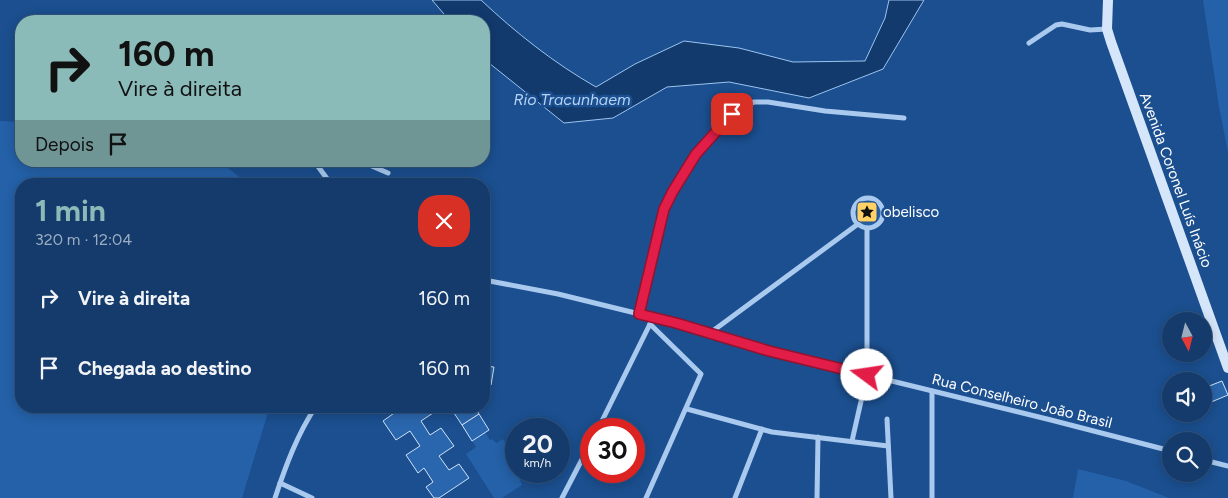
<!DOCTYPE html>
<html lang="pt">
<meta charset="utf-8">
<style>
body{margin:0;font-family:Figtree,sans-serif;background:#214673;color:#f1f3f6;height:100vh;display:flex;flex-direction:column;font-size:19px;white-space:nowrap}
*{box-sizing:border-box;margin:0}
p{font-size:16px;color:#9dadc1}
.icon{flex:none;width:28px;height:28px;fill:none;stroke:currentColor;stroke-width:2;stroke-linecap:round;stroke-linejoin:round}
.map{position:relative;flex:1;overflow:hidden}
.panel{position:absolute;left:15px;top:178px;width:475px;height:235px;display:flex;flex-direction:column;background:#143b6b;border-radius:20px;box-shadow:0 2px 12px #0003,0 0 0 1px #33557e}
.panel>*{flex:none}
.banner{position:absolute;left:15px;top:15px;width:475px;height:152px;border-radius:20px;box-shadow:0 2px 12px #0003,0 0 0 1px #33557e;background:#8bbbb9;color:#111;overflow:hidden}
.needle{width:32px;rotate:173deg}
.fabs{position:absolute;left:1162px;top:312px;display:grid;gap:10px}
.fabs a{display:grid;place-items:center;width:50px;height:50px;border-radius:50%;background:#143b6b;box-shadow:0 2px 12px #0003,0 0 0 1px #33557e;font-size:25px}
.speed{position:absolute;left:505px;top:418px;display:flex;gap:10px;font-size:25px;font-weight:700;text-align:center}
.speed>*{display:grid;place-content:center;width:65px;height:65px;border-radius:50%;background:#143b6b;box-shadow:0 2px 12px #0003,0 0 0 1px #33557e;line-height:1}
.speed small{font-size:12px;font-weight:400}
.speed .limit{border:8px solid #d22;background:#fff;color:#111}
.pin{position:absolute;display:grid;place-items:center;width:42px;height:42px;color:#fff;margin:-21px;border-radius:10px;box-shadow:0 2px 8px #0006}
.me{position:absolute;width:55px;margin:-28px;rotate:284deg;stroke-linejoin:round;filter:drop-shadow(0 0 4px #0008)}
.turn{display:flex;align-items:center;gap:18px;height:105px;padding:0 20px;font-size:22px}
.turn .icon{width:65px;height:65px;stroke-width:2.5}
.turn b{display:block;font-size:35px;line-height:42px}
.then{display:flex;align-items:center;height:48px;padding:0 20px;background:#0003;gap:10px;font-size:19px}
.round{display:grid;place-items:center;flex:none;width:52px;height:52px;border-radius:20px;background:#214673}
.headline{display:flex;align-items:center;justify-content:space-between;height:85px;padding:0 20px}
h1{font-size:30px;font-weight:700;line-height:38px;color:#8bbbb9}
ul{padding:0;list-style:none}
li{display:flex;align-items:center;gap:15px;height:70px;padding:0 20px}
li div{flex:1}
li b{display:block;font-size:19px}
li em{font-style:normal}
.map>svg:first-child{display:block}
</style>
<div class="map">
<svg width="1228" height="498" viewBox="0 0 1228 498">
<rect width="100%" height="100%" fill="#1b4f8f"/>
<g fill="#2461a8">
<path d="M 1203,0 L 1228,0 L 1228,152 L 1219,107 Z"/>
<path d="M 0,121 L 21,122 L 21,161 L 219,161 L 248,184 L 21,184 L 21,406 L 270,406 L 242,498 L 0,498 Z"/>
<circle cx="868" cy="213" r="15"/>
<path d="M 474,406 L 489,430 L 485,432 L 490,440 L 492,439 L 496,443 L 503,439 L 516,460 L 516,471 L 523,471 L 526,476 L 520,480 L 522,485 L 502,498 L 494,498 L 466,454 L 476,447 L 450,407 Z"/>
<path d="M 1078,469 L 1126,481 L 1169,498 L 1073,498 Z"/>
</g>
<path fill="#123a6d" stroke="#9cc4f0" d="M 432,0 L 481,0 C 516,33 554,63 596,87 L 635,64 L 684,41 L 739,48 L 793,62 L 865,61 L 885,18 L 889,0 L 924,0 L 883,69 L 809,98 L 729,82 L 667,87 L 613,118 L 564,123 L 484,59 L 484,21 L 450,21 Z"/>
<g fill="#2a66ad" stroke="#cfe3fa">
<path d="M 484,366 L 494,367 L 491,385 L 484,384 Z"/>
<path d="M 1222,381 L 1228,395 L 1204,405 L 1204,388 Z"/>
<path d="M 404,406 L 428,406 L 433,413 L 421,421 L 430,435 L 441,428 L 454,446 L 439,456 L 449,470 L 459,464 L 469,478 L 439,498 L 434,498 L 426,487 L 433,482 L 424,468 L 418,473 L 406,455 L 420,446 L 410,431 L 396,440 L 383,421 Z"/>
<path d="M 451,406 L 474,406 L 479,414 L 462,425 L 450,407 Z"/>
<path d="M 479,414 L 489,430 L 472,441 L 462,425 Z"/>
</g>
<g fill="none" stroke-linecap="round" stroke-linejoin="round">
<g stroke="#a9c9ee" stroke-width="5">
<path d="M 1029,43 L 1056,25 L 1062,24 L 1090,30 L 1107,29"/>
<path d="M 314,161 L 331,184"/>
<path d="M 360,161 L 388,173"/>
<circle cx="868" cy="213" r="15"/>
<path d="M 484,280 L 558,294 L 676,323 L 769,351 L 1051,420 L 1171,451"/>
<path d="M 639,314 L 664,209 L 673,191 L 696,154 L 732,114 L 754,102 L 768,102 L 825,111 L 904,118"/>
<path d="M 710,333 L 858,224"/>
<path d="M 687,409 L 772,432 L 888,446"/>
<path d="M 887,419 L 891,498"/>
<path d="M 598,429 L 651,322"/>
<path d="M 852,441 L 867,375 L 867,228"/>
<path d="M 1204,460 L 1228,466"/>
<path d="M 280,483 L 312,498"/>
<path d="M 275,498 C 286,465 297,435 316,406"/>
<path d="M 562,498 L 591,442"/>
<path d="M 646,498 L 701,374 L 650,324"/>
<path d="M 735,498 L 762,429"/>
<path d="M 817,498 L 818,437"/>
<path d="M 932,498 L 932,391"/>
</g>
<path stroke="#d6e6fa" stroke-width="10" d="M 1108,0 L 1107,29 L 1111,42 L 1228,368"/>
</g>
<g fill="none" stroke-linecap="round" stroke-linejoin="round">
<g stroke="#92132f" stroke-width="12">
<path id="route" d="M 732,114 L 696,154 L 673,191 L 664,209 L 639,314 L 676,323 L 769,351 L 867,375"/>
</g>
<use href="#route" stroke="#e11d48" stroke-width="9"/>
</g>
<defs>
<g id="sight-square" transform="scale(1.125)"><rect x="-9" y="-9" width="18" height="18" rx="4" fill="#ffd166" stroke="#1b4f8f"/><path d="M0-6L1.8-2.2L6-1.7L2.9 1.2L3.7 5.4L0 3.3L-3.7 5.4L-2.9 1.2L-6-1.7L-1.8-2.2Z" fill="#111"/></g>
</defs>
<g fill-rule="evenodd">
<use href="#sight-square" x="867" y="212"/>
</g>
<g text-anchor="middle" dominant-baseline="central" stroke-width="5" stroke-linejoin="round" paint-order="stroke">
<g font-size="15" fill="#fff" stroke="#1b4f8f">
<text transform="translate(1176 180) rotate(70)">Avenida Coronel Luís Inácio</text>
<text transform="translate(1022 401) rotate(14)">Rua Conselheiro João Brasil</text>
</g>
<g font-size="15" fill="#fff" stroke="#1b4f8f" text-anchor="start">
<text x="883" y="212">obelisco</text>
</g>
<g font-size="16" font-style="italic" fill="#b5d3f5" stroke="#1b4f8f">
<text x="572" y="99">Rio Tracunhaem</text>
</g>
</g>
</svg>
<div class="fabs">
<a><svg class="needle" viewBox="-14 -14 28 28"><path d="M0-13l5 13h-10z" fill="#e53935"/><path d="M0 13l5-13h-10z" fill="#9dadc1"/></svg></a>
<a><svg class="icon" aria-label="sound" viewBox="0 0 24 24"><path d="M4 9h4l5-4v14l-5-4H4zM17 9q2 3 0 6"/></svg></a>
<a><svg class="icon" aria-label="search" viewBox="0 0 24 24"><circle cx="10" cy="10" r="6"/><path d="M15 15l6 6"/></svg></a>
</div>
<div class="speed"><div>20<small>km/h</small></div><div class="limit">30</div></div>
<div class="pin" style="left:732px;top:114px;background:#d93025"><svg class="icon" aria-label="arrive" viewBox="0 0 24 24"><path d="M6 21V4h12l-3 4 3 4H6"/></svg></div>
<svg class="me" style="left:867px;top:375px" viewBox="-20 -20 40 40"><circle r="19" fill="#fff"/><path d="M0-13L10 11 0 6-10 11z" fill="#e11d48"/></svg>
<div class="banner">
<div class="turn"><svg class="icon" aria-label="right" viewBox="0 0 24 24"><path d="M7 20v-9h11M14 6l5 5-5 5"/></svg><div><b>160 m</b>Vire à direita</div></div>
<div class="then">Depois<svg class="icon" aria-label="arrive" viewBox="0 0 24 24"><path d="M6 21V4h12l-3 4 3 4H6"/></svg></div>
</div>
<section class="panel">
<div class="headline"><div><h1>1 min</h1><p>320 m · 12:04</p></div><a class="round" style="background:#d93025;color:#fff"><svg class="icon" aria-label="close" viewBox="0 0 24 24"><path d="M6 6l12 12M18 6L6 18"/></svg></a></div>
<ul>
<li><svg class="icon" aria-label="right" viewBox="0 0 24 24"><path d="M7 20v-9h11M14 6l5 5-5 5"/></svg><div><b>Vire à direita</b></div><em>160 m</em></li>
<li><svg class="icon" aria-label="arrive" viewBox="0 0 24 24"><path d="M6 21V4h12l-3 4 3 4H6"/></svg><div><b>Chegada ao destino</b></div><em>160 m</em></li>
</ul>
</section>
</div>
